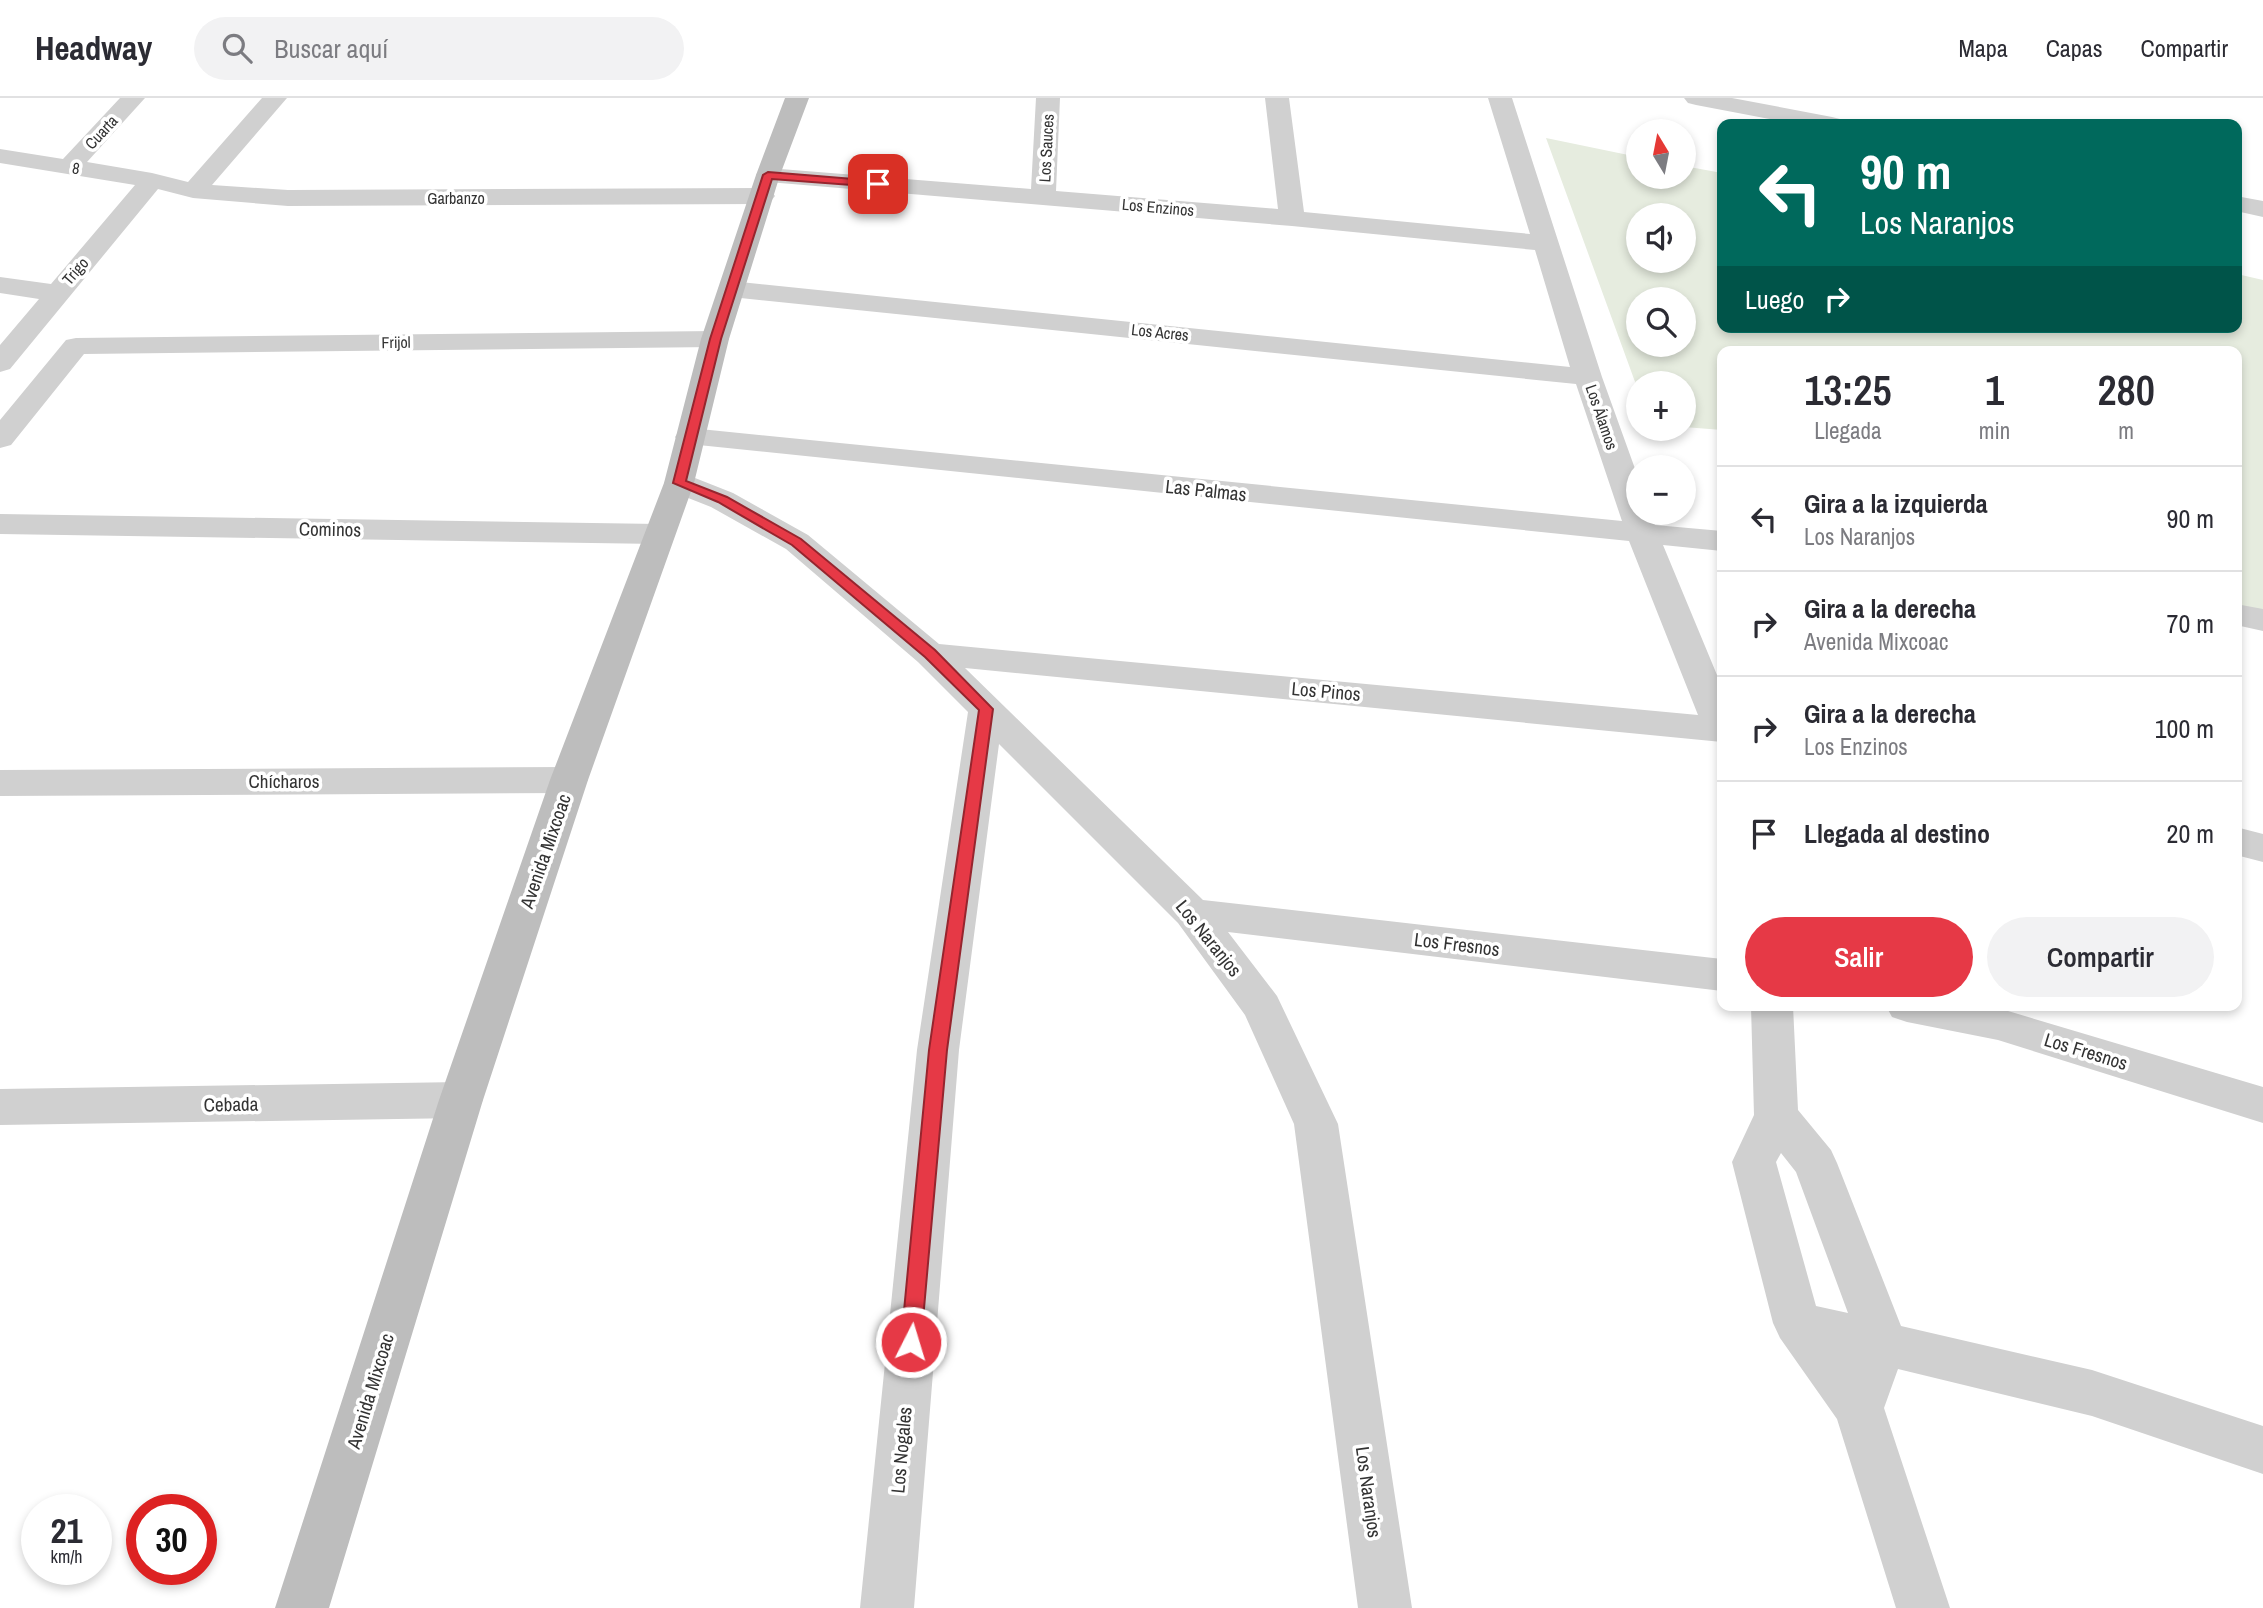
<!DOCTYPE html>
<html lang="es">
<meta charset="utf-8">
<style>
body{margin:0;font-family:"Archivo Narrow",sans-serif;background:#f2f2f3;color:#2b2b33;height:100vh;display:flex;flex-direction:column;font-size:26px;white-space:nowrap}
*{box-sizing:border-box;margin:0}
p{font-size:23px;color:#7c7c81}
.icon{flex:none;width:38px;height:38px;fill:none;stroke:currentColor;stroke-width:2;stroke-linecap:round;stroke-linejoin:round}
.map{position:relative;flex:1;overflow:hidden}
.drawer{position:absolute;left:1717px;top:248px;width:525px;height:665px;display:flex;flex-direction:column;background:#fff;border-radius:14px;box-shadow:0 4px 10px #0003}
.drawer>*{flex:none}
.hud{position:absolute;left:1717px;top:21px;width:525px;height:214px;border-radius:14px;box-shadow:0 4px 10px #0003;background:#00695c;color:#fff;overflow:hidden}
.needle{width:46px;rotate:350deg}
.tools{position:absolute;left:1626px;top:21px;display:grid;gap:14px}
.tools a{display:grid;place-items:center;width:70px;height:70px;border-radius:50%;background:#fff;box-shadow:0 4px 10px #0003;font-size:35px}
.speed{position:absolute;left:21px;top:1396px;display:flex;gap:14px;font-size:35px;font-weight:700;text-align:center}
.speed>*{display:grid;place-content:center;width:91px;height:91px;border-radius:50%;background:#fff;box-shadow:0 4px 10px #0003;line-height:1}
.speed small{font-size:18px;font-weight:400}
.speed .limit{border:10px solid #d22;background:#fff;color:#111}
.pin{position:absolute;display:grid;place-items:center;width:60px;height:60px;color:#fff;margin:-30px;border-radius:14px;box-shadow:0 4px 10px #0006}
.me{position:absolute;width:77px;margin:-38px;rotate:5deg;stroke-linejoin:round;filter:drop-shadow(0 0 5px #0008)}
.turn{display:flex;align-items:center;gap:24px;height:147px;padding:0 28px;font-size:32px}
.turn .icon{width:91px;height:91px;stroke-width:2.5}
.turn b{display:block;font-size:49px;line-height:60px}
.then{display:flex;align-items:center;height:66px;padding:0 28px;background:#0003;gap:14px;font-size:26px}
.eta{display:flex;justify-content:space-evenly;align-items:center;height:119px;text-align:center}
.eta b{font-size:42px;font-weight:600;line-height:49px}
.button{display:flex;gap:14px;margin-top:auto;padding:14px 28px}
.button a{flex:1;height:80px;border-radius:42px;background:#e63946;color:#fff;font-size:28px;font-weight:600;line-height:80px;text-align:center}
.button a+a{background:#f2f2f3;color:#2b2b33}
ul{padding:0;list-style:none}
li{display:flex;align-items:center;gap:21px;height:105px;padding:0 28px;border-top:2px solid #e1e1e2}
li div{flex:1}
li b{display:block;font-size:26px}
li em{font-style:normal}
header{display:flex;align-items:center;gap:42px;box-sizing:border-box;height:98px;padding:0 35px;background:#fff;border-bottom:2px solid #e1e1e2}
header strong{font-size:33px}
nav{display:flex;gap:38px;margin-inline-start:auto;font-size:24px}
.search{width:490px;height:63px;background:#f2f2f3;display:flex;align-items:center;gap:18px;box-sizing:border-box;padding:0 24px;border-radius:38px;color:#7c7c81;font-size:26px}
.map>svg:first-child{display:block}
</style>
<header>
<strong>Headway</strong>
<div class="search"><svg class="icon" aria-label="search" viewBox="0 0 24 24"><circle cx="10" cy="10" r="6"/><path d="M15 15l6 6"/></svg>Buscar aquí</div>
<nav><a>Mapa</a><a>Capas</a><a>Compartir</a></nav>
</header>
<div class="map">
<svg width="2263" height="1510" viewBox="0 0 2263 1510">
<rect width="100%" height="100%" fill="#fff"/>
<path fill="#e6ecdf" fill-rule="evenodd" d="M 1546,40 L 1638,59 L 1638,79 L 1684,79 L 1684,68 L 1722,75 L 1722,229 L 2236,229 L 2237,176 L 2263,182 L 2263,516 L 2237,509 L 2236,254 L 1722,254 L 1722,332 L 1684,329 L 1684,285 L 1638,285 L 1638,292 ZM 1638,117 L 1684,117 L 1684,163 L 1638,163 ZM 1638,201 L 1684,201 L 1684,247 L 1638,247 Z"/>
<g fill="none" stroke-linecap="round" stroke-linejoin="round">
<g fill="#d0d0d0" fill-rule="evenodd">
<path d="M 120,0 L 145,0 L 87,64 L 152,75 L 188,84 L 262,0 L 287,0 L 212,87 L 288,92 L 762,90 L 771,93 L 775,98 L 771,103 L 762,106 L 288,108 L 193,100 L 158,91 L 10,271 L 0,274 L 0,247 L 39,201 L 0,195 L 0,179 L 51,186 L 135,87 L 0,65 L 0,51 L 63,61 Z"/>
<path d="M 1036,0 L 1060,0 L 1056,93 L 1278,111 L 1265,0 L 1289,0 L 1304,114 L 1530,136 L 1488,0 L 1512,0 L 1602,279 L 1638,379 L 1638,415 L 1651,415 L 1655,427 L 1722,433 L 1722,453 L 1663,447 L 1722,589 L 1722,644 L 965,570 L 1203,802 L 1722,861 L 1722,893 L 1228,834 L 1277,898 L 1338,1026 L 1412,1510 L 1358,1510 L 1294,1026 L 1245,917 L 1178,825 L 999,646 L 959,952 L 914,1510 L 860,1510 L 917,952 L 968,614 L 918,564 L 786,451 L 711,409 L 668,392 L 664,385 L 668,378 L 679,376 L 690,378 L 733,395 L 808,437 L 939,546 L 1698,617 L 1629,443 L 679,345 L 675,339 L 679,333 L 690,330 L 1622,423 L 1576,286 L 731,199 L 721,197 L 718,191 L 721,185 L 731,183 L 1570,269 L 1535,152 L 1292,128 L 768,84 L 759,82 L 756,77 L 759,72 L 768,70 L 1031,91 Z"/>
<path d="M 1684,0 L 1732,0 L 1832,19 L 1840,21 L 1844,26 L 1796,26 L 1696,7 L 1688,5 Z"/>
<path d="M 2236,98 L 2263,103 L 2263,119 L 2236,113 Z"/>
<path d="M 715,233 L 725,235 L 729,241 L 725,247 L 715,249 L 84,256 L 11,347 L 0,350 L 0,322 L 66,242 L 76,240 Z"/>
<path d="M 0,416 L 659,426 L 670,429 L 675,436 L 670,443 L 659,446 L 0,436 Z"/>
<path d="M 2236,506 L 2263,511 L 2263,533 L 2236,527 Z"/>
<path d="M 569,669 L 582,673 L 588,682 L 582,691 L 569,695 L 0,698 L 0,672 Z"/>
<path d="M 2236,729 L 2263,736 L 2263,764 L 2236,757 Z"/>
<path d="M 1751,908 L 1793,908 L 1798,1012 L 1831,1052 L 1837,1065 L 1901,1228 L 2092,1272 L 2263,1328 L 2263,1376 L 2092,1318 L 1898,1271 L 1884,1310 L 1950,1510 L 1896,1510 L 1837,1321 L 1780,1240 L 1773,1225 L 1732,1064 L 1754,1017 ZM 1781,1055 L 1796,1074 L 1848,1215 L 1816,1208 L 1776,1064 Z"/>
<path d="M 1886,908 L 1998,910 L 2263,989 L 2263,1025 L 1998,942 L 1907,924 L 1892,919 Z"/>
<path d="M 461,984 L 476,989 L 483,1002 L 476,1015 L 461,1020 L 0,1027 L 0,991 Z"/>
</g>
<path fill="#bdbdbd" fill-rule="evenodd" d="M 785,0 L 809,0 L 780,77 L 729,241 L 694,385 L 588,682 L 483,1002 L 329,1510 L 275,1510 L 439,1002 L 550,682 L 664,385 L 701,241 L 756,77 Z"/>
</g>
<path fill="#e63946" stroke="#96252e" stroke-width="2" d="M 768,74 L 878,83 L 883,86 L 878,89 L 772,81 L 721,241 L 686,383 L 727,399 L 801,441 L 935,552 L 993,611 L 947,952 L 921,1244 L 918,1251 L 911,1253 L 904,1251 L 901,1244 L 929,952 L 979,612 L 925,559 L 792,447 L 718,404 L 673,385 L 710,241 L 763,77 Z"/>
<g text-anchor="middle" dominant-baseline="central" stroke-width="7" stroke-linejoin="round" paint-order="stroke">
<g font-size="16" fill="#333" stroke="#fff">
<text transform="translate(101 34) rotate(-47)">Cuarta</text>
<text transform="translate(1046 50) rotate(-87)">Los Sauces</text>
<text transform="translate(76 70) rotate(9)">8</text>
<text x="456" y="100">Garbanzo</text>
<text transform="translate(1158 109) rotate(5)">Los Enzinos</text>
<text transform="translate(75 173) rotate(-49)">Trigo</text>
<text transform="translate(1160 234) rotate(6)">Los Acres</text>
<text transform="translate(396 244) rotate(-1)">Frijol</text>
<text transform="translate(1602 319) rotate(71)">Los Álamos</text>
</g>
<g font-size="19" fill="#333" stroke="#fff">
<text transform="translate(1206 392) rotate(6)">Las Palmas</text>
<text transform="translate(330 431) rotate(1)">Cominos</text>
<text transform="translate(1326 593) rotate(5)">Los Pinos</text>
<text x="284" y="683">Chícharos</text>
<text transform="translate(545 753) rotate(-71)">Avenida Mixcoac</text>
<text transform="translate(1209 840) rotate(51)">Los Naranjos</text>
<text transform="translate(1457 846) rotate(7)">Los Fresnos</text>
<text transform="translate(2086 953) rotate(17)">Los Fresnos</text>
<text transform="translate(231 1006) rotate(-1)">Cebada</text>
<text transform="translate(370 1293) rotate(-73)">Avenida Mixcoac</text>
<text transform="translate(901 1352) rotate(-85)">Los Nogales</text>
<text transform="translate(1369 1394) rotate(82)">Los Naranjos</text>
</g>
</g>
</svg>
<div class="tools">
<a><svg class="needle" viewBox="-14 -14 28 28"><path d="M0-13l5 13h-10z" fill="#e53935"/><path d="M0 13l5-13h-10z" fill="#7c7c81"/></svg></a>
<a><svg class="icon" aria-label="sound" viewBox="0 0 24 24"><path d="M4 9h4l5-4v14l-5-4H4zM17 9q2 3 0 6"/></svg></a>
<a><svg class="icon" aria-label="search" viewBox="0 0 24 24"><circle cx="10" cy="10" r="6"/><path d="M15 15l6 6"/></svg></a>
<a>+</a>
<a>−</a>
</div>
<div class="speed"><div>21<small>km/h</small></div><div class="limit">30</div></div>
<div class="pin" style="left:878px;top:86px;background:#d93025"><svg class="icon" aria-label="arrive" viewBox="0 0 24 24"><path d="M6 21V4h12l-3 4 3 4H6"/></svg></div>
<svg class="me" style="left:911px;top:1244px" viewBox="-20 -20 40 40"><circle r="17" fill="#e63946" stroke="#fff" stroke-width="3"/><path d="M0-11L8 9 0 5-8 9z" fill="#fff"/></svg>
<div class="hud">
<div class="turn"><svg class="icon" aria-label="left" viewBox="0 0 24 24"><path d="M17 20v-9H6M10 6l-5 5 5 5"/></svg><div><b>90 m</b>Los Naranjos</div></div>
<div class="then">Luego<svg class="icon" aria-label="right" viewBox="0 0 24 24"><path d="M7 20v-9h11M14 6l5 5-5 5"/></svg></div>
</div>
<section class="drawer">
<div class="eta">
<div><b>13:25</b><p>Llegada</p></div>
<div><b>1</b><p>min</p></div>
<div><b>280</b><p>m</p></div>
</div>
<ul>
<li><svg class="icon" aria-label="left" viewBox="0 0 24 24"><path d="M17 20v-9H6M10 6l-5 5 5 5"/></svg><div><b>Gira a la izquierda</b><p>Los Naranjos</p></div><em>90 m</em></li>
<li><svg class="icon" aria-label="right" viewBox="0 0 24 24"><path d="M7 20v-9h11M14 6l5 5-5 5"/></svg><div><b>Gira a la derecha</b><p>Avenida Mixcoac</p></div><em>70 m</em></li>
<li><svg class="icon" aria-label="right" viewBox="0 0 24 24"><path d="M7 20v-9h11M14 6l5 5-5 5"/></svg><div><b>Gira a la derecha</b><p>Los Enzinos</p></div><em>100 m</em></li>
<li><svg class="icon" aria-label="arrive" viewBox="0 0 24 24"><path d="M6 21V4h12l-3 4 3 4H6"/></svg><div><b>Llegada al destino</b></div><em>20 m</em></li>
</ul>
<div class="button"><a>Salir</a><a>Compartir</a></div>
</section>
</div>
